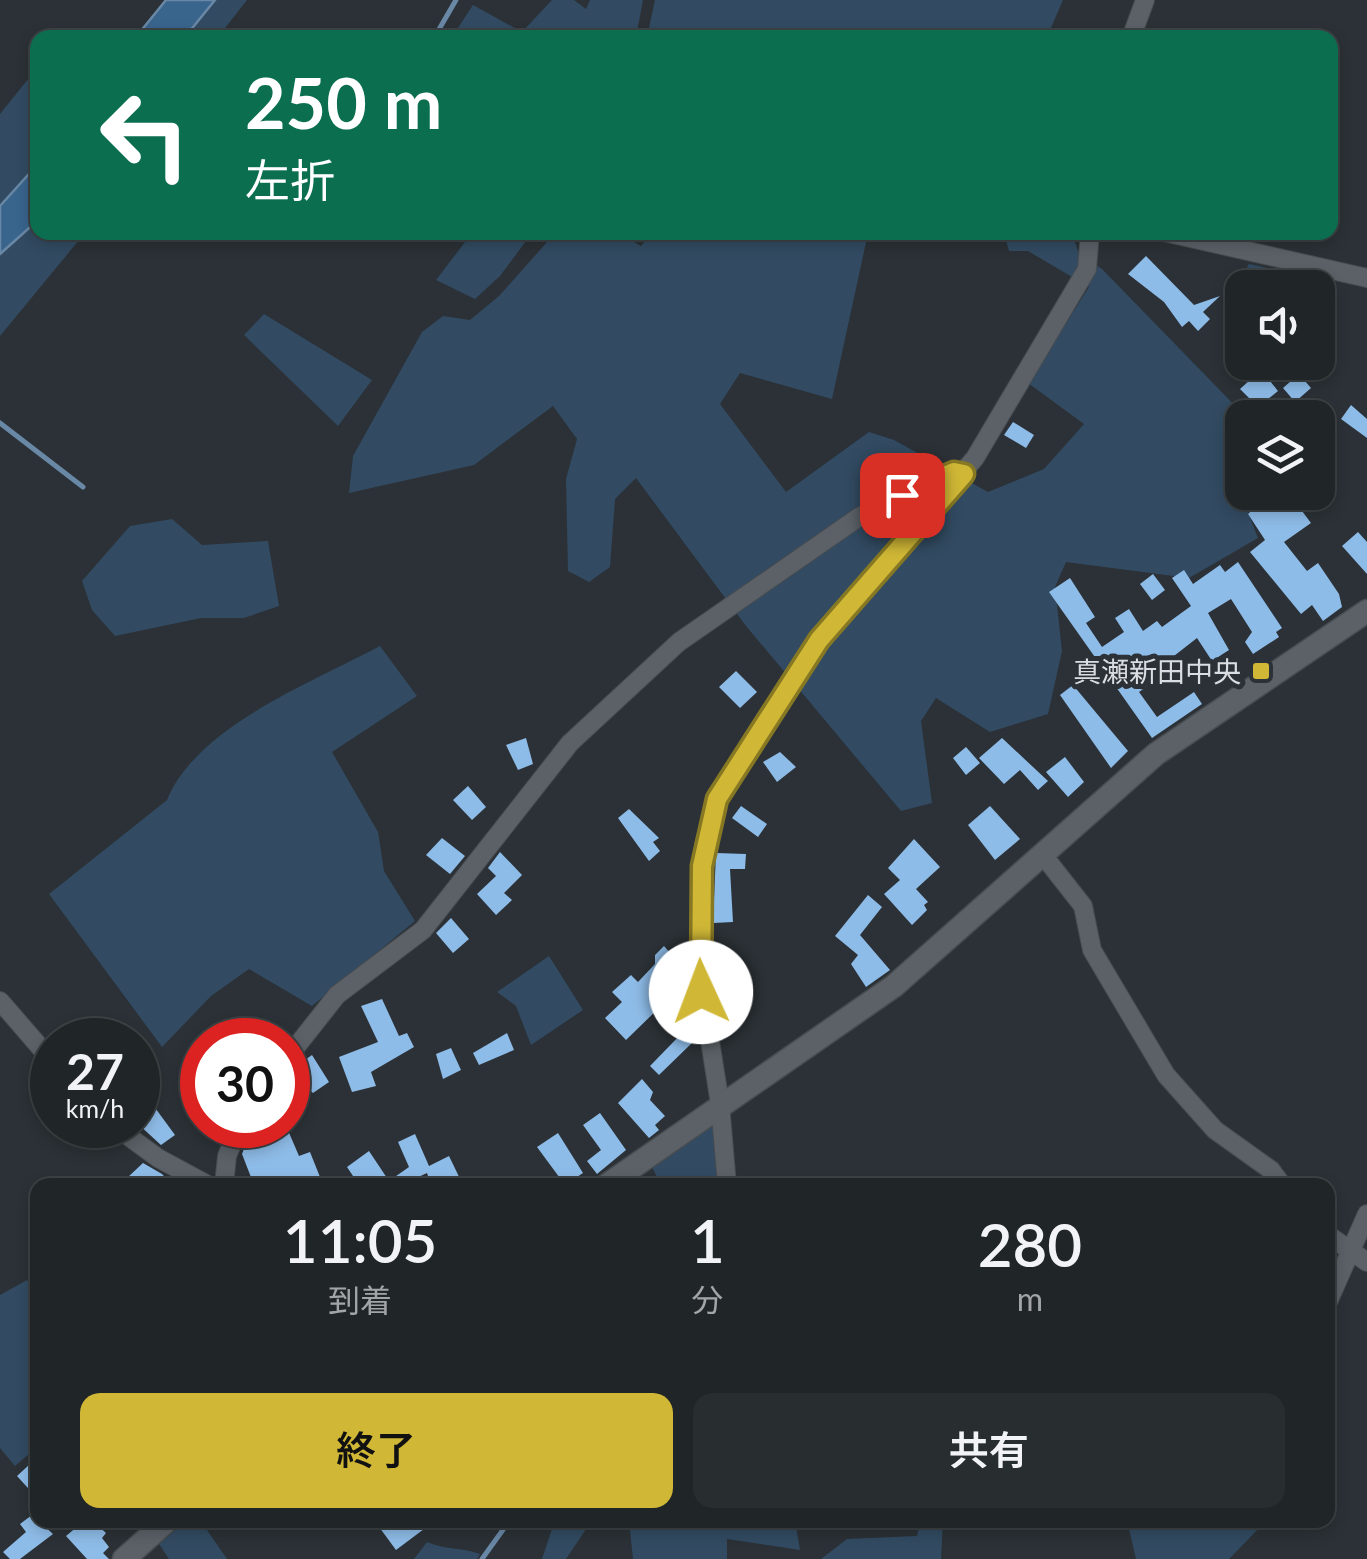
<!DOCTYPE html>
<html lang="ja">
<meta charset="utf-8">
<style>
body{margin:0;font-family:Lato,"Noto Sans JP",sans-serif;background:#282d30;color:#f1f3f6;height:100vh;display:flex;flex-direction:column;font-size:38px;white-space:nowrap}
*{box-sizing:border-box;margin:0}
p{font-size:32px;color:#a2a5a8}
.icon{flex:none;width:55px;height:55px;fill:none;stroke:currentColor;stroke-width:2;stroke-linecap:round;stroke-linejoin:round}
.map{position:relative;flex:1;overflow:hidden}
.panel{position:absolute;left:30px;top:1178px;width:1305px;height:350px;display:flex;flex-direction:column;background:#202528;border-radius:20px;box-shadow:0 5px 15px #0003,0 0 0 2px #3d4245}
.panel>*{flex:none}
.banner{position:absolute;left:30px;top:30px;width:1308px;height:210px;border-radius:20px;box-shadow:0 5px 15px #0003,0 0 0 2px #3d4245;background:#0b6e4f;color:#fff;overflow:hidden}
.buttons{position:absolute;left:1225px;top:270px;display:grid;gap:20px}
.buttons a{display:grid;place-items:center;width:110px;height:110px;border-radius:20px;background:#202528;box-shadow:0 5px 15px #0003,0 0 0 2px #3d4245;font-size:50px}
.speed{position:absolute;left:30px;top:1018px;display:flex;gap:20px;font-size:50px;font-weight:700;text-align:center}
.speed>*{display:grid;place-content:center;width:130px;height:130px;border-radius:50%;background:#202528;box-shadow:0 5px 15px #0003,0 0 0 2px #3d4245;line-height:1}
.speed small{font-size:25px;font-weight:400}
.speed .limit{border:15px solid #d22;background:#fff;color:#111}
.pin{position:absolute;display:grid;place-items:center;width:85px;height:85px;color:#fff;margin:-42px;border-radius:20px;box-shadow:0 5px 15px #0006}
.me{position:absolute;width:110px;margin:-55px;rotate:358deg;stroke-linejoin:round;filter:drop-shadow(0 0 8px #0008)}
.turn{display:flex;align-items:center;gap:35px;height:210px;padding:0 50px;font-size:45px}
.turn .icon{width:130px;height:130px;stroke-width:2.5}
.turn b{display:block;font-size:70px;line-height:85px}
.eta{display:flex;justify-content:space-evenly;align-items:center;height:170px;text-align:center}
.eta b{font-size:60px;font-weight:600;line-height:70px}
.action{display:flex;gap:20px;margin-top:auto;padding:20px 50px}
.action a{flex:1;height:115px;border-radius:20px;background:#d0b836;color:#111;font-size:40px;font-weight:600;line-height:115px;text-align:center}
.action a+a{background:#282d30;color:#f1f3f6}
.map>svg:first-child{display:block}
</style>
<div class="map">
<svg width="1367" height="1559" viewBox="0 0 1367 1559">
<rect width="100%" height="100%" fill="#2b3136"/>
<g fill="#324b62">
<path d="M 215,0 L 247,0 L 218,37 L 185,38 Z"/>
<path d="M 552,0 L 574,0 L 586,9 L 590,0 L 643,0 L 636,37 L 452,37 L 473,5 L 522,32 Z"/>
<path d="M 655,0 L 1063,0 L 1047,37 L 647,37 Z"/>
<path d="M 37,68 L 37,165 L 0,206 L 0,114 Z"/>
<path d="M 37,221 L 38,232 L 84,234 L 0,336 L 0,254 Z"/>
<path d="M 556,232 L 618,233 L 641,246 L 652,233 L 868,233 L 832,399 L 740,373 L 720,404 L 786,492 L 869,432 L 894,440 L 988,492 L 1044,469 L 1084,424 L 1028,383 L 1089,287 L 1028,251 L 1009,251 L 1004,233 L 1072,233 L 1079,254 L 1102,269 L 1246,417 L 1242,492 L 1247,493 L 1242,497 L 1258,538 L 1189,578 L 1066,562 L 1055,587 L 1062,651 L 1048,714 L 990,732 L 936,698 L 921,721 L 932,803 L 901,811 L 746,626 L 636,478 L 615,499 L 610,567 L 589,582 L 568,571 L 566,479 L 577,439 L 553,406 L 474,465 L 349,493 L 353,456 L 422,332 L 443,316 L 470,320 L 499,296 Z"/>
<path d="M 472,233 L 532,233 L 500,276 L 475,299 L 436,280 Z"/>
<path d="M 1249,264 L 1300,275 L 1294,287 L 1242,288 L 1242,332 L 1223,311 Z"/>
<path d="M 264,314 L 372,380 L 338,426 L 244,335 Z"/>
<path d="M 172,519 L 202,545 L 268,541 L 279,606 L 244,618 L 201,618 L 115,636 L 92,610 L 82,581 L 130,526 Z"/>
<path d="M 380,646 L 417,696 L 332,752 L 378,832 L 384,871 L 415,921 L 312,1006 L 249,969 L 211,996 L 162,1047 L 49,894 L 167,800 C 197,726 313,682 380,646 Z"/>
<path d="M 549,956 L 583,1010 L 531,1045 L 516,1006 L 497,992 Z"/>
<path d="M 714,1124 L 720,1182 L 661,1185 L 652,1167 Z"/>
<path d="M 27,1280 L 37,1299 L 37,1447 L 15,1466 L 0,1448 L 0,1295 Z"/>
<path d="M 188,1520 L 200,1520 L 227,1559 L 169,1559 L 159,1544 Z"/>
<path d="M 555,1520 L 592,1520 L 566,1559 L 542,1559 Z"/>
<path d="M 629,1520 L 795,1520 L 800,1550 L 727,1539 L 727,1559 L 633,1559 Z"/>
<path d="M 921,1520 L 943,1520 L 941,1559 L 821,1559 L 847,1539 L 917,1536 Z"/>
<path d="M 1127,1520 L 1267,1520 L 1229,1559 L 1136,1559 Z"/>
<path d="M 427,1542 C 445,1550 461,1547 480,1554 L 477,1559 L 414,1559 Z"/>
</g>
<g fill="#39648c" stroke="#6988a6" stroke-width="2.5">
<path d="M 166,0 L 215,0 L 185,37 L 136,37 Z"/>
<path d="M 37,165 L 37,221 L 0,254 L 0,206 Z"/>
</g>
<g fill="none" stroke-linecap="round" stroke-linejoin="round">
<g stroke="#6988a6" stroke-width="5">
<path d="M 434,38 L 456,0"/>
<path d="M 0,423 L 83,487"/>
<path d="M 482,1559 L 510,1520"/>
</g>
</g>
<g fill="#8ebce8">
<path d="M 1146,256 L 1194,305 L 1220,296 L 1203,312 L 1210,319 L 1198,331 L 1189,321 L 1182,327 L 1164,302 L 1128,274 Z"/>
<path d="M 1261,370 L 1278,391 L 1258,407 L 1240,389 Z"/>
<path d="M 1299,374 L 1311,388 L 1295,402 L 1283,388 Z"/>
<path d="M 1351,405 L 1367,419 L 1367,438 L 1341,419 Z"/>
<path d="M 1013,422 L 1034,435 L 1026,448 L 1004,435 Z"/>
<path d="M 1253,492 L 1318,492 L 1299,507 L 1311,523 L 1284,542 L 1307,571 L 1318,563 L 1339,594 L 1342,607 L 1323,621 L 1312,605 L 1301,614 L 1250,552 L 1265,540 L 1248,514 L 1252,510 L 1244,499 Z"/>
<path d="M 1358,532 L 1367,542 L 1367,574 L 1342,546 Z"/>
<path d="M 1238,562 L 1282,628 L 1276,632 L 1279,637 L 1253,654 L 1245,642 L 1252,632 L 1231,599 L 1208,613 L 1229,650 L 1212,661 L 1197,638 L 1165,663 L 1170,670 L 1139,692 L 1157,717 L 1194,692 L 1202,704 L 1152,738 L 1049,592 L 1070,578 L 1095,617 L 1086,623 L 1102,647 L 1124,632 L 1115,618 L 1129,609 L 1143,631 L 1157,621 L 1162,627 L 1191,606 L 1172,578 L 1184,570 L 1193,584 L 1220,565 L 1225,572 Z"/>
<path d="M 1153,574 L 1165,590 L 1152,600 L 1140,584 Z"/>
<path d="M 736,671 L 757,692 L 740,708 L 719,687 Z"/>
<path d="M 1073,685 L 1128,751 L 1111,768 L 1060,695 Z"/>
<path d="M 526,738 L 533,764 L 518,770 L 506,745 Z"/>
<path d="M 1002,738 L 1048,781 L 1038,790 L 1020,770 L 1004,784 L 979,758 Z"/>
<path d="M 966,747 L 980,763 L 966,775 L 953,758 Z"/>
<path d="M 780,752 L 796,767 L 777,782 L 763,762 Z"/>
<path d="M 1065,757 L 1084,782 L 1068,797 L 1046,772 Z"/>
<path d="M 468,786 L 486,807 L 472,820 L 453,800 Z"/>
<path d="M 741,806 L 767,824 L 758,837 L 732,818 Z"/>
<path d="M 990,806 L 1020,839 L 995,860 L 968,825 Z"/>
<path d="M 629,809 L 659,838 L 653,842 L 660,851 L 649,861 L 618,818 Z"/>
<path d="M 442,838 L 465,856 L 450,874 L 426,855 Z"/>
<path d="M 914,839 L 940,867 L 916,889 L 928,902 L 924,905 L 927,910 L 912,925 L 884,894 L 900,880 L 888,868 Z"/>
<path d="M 500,852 L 522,875 L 504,893 L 512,900 L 496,915 L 477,894 L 496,876 L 488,868 Z"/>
<path d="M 716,853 L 746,854 L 745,869 L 730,869 L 733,922 L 713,923 Z"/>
<path d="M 868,895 L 882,907 L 860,935 L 890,970 L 866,987 L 851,964 L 858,955 L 835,936 Z"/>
<path d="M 451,918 L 469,939 L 453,953 L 436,933 Z"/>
<path d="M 664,946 L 687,972 L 660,998 L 663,1004 L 626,1040 L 605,1018 L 622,1002 L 612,992 L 631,975 L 638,982 L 655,964 L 655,955 Z"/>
<path d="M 382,999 L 399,1036 L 407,1033 L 414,1047 L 371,1072 L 376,1086 L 352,1092 L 339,1057 L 378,1042 L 361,1006 Z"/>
<path d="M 684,1031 L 694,1041 L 659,1075 L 650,1066 Z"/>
<path d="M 507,1033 L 514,1050 L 479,1065 L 473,1053 Z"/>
<path d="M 451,1048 L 461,1070 L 443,1079 L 436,1054 Z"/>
<path d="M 312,1055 L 329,1082 L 313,1093 L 310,1090 L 288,1099 L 288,1084 L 302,1078 L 295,1067 Z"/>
<path d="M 642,1079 L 653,1092 L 650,1100 L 665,1116 L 655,1125 L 659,1130 L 649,1138 L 618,1103 Z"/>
<path d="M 153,1105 L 175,1135 L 161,1145 L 138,1124 L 138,1117 Z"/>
<path d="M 600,1113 L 626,1150 L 597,1174 L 587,1161 L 601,1150 L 583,1125 Z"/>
<path d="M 269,1125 L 272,1134 L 287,1128 L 299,1156 L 310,1152 L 320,1177 L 300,1185 L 254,1185 L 242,1154 L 252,1128 Z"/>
<path d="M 558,1133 L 583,1173 L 565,1185 L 537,1147 Z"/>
<path d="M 415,1134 L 429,1166 L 449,1156 L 463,1185 L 431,1185 L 427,1173 L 401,1185 L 359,1185 L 347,1167 L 369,1151 L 389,1181 L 409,1167 L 398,1142 Z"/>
<path d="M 143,1163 L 162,1174 L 172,1185 L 150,1185 L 146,1180 L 133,1185 L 127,1178 Z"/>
<path d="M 30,1464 L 38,1473 L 38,1499 L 17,1476 Z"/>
<path d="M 36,1512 L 38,1520 L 53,1534 L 20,1559 L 10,1559 L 3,1552 L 26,1532 L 20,1524 Z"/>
<path d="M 374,1520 L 436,1520 L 396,1550 Z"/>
<path d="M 84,1521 L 92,1530 L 97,1525 L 106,1533 L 102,1538 L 109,1547 L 103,1553 L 109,1559 L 87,1559 L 66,1536 Z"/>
</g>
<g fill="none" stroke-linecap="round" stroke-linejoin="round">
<g stroke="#474c50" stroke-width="20">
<g id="minor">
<path d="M 1131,38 L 1145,0"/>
<path d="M 1164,232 L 1367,278"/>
<path d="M 1043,855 L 1083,906 L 1092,950 L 1166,1075 L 1215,1130 L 1271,1170 L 1282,1185"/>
<path d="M 0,1001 L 52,1061"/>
<path d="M 288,1057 L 337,995 L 423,930 L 570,743 L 679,642 L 859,517 L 954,472 L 964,473"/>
<path d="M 113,1125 L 158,1158 L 208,1185"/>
<path d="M 224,1185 L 227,1156 L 240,1125"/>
<path d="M 727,1185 L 720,1104 L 699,971 L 704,845 L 717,799 L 819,640 L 975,458 L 1087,269 L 1090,232"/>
<path d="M 1328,1235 L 1367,1262"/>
<path d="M 1328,1302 L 1367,1214"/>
</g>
</g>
<g stroke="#474c50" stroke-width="25">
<g id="tertiary">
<path d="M 607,1185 L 894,986 L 1156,754 L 1367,611"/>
<path d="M 124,1559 L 168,1520"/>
</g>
</g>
<use href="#minor" stroke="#5b6167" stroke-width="18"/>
<use href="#tertiary" stroke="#5b6167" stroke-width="22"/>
</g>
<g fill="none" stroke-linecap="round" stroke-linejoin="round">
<g stroke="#877823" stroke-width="25">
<path id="route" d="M 701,992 L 702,866 L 717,799 L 819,640 L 964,474 L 954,472 L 902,495"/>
</g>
<use href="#route" stroke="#d0b836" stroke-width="18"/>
</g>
<rect fill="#d0b836" stroke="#2b3136" stroke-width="4" x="1251" y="661" width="20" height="20" rx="5"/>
<g text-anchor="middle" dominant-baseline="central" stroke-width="10" stroke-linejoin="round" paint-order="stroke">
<g font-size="28" fill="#dadde1" stroke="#2b3136" text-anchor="end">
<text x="1241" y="671">真瀬新田中央</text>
</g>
</g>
</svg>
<div class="buttons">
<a><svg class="icon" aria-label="sound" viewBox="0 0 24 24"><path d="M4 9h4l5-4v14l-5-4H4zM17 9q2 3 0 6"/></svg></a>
<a><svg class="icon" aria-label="layers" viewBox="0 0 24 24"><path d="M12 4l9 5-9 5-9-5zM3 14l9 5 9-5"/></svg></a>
</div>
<div class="speed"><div>27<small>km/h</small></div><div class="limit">30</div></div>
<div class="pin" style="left:902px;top:495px;background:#d93025"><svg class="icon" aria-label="arrive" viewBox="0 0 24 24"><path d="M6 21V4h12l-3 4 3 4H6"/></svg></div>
<svg class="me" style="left:701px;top:992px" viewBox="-20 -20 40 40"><circle r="19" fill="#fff"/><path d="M0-13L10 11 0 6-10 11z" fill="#d0b836"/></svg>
<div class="banner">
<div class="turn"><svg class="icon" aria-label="left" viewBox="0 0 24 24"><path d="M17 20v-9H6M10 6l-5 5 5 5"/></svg><div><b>250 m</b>左折</div></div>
</div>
<section class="panel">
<div class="eta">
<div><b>11:05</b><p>到着</p></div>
<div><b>1</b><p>分</p></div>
<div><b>280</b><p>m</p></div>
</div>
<div class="action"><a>終了</a><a>共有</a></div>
</section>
</div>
